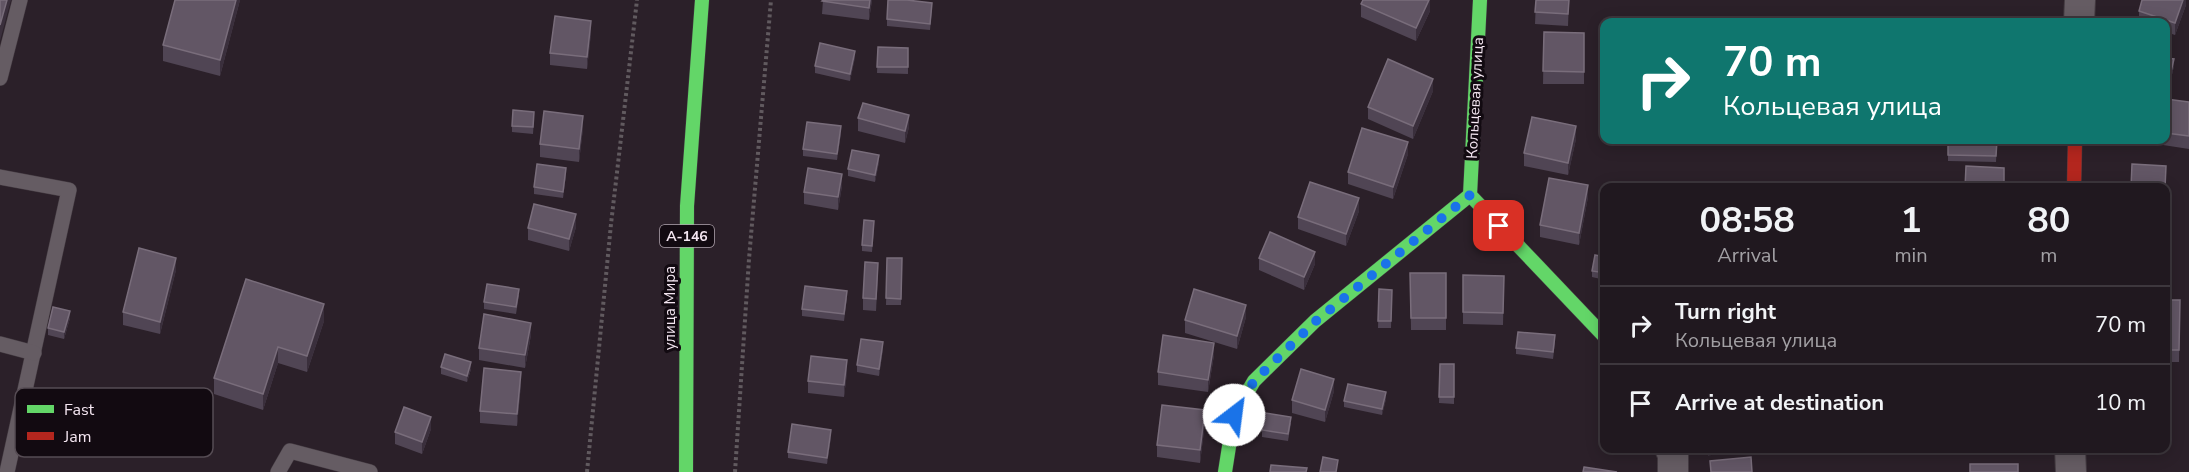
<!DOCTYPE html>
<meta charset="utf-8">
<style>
body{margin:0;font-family:"Nunito Sans",sans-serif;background:#282128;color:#f1f3f6;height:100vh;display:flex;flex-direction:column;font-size:22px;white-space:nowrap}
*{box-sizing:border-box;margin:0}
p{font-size:20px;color:#a2a0a4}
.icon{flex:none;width:33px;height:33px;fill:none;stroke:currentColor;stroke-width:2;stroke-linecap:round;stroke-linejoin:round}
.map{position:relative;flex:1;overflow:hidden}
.panel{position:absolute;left:1600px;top:183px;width:570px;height:270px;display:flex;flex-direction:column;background:#20181f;border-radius:12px;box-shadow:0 3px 15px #0003,0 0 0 2px #3d373d}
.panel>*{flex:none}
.top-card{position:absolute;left:1600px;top:18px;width:570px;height:126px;border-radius:12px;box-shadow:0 3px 15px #0003,0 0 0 2px #3d373d;background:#0f766e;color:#fff;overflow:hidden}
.pin{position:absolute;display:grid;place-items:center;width:51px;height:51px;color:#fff;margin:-26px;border-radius:12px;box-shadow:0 3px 9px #0006}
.me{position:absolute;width:66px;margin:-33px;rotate:30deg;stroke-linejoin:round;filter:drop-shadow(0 0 4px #0008)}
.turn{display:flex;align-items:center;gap:21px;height:126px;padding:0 24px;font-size:27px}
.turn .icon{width:78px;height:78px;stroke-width:2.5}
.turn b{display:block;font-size:42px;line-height:51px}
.eta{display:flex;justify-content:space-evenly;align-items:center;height:102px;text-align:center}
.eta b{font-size:36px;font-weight:700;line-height:42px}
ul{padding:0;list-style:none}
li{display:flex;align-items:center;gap:18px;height:78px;padding:0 24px;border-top:2px solid #3d373d}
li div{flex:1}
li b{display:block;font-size:22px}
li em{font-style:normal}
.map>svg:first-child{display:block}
</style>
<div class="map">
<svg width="2189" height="472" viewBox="0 0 2189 472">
<rect width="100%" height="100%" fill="#2b2029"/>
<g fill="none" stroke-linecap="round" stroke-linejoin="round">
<g stroke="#443b42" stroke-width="16">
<g id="lane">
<path d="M 0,78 L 20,0"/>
<path d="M 0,177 L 69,190 L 7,472"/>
<path d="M 0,344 L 34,353"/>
<path d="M 278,472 L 290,451 L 370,472"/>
</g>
</g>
<g stroke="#443b42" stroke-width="32">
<g id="street">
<path d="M 2079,22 L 2080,0"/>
<path d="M 1670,448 L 1673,455 L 1673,472"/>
<path d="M 2070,448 L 2071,472"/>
</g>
</g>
<g stroke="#443b42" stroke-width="15">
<g id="fast">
<path d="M 1480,0 L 1470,195 L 1605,337"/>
<path d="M 686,472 L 687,206 L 702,0"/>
<path d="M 1225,472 L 1234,415 L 1254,381 L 1315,321 L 1470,195"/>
</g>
</g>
<g stroke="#443b42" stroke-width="15">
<path id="jam" d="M 2074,188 L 2075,140"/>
</g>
<g stroke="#615a5f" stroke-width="4" stroke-dasharray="3 3" stroke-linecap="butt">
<path d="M 587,472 L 611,224 L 637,0"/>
<path d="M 735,472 L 749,259 L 771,0"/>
</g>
<use href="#lane" stroke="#655c63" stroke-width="15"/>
<use href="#street" stroke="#655c63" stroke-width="30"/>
<use href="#fast" stroke="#63d668" stroke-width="14"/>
<use href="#jam" stroke="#b3261e" stroke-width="14"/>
</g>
<g fill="#504554">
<path d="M 175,0 L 240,0 L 220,76 L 163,61 L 163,45 Z"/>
<path d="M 823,0 L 872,0 L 869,20 L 822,14 Z"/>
<path d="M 1430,0 L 1430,11 L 1416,41 L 1361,17 L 1361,4 Z"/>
<path d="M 1536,0 L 1569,0 L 1568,26 L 1535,24 Z"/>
<path d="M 2186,0 L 2186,5 L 2175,35 L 2166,32 L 2166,22 L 2139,22 L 2139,11 Z"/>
<path d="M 932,9 L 930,30 L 887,26 L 887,19 Z"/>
<path d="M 1544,32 L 1584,33 L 1584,84 L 1543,84 Z"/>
<path d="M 591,33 L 587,69 L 550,65 L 550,53 Z"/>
<path d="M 878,47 L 908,48 L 908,74 L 877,73 Z"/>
<path d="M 855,57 L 850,81 L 815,73 L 815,66 Z"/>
<path d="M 2166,58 L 2174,66 L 2170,83 L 2166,82 Z"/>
<path d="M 1601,69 L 1605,69 L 1605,108 L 1600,107 Z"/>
<path d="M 1433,91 L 1413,139 L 1368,119 L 1368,107 Z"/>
<path d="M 2166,99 L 2189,102 L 2189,149 L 2150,143 L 2150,140 L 2166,140 Z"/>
<path d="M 534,118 L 533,134 L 512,132 L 512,126 Z"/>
<path d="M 858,118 L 909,127 L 905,143 L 858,131 Z"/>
<path d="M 583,128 L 579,162 L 540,157 L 540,144 Z"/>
<path d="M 841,133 L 837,160 L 803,156 L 803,149 Z"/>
<path d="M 1576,139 L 1568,175 L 1524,166 L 1524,153 Z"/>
<path d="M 1948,140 L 1997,140 L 1996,162 L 1948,161 Z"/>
<path d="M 1408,154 L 1393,199 L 1348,184 L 1348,172 Z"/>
<path d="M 879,162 L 875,182 L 848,176 L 848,169 Z"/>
<path d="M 566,175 L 563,198 L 534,194 L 534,187 Z"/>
<path d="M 842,186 L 838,210 L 804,204 L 804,192 Z"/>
<path d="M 1588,197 L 1579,245 L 1540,237 L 1540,225 Z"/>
<path d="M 1359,211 L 1346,246 L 1298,229 L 1298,217 Z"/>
<path d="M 576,227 L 569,251 L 528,240 L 528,228 Z"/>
<path d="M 874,228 L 872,252 L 862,251 L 862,245 Z"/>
<path d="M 1605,236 L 1605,251 L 1603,251 L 1603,244 Z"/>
<path d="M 1605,257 L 1605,280 L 1592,277 L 1592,271 Z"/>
<path d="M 887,258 L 902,258 L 901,305 L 886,305 Z"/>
<path d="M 1259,258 L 1315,264 L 1304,290 L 1259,270 Z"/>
<path d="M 176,270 L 160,334 L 123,325 L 123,312 Z"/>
<path d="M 1410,273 L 1446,273 L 1446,330 L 1411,330 Z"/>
<path d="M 878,275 L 876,311 L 863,310 L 863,298 Z"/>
<path d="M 1463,275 L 1504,276 L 1503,325 L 1463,324 Z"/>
<path d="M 1379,289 L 1392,290 L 1391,328 L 1378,328 Z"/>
<path d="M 519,295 L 516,314 L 484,309 L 484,302 Z"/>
<path d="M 847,298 L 844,321 L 802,316 L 802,309 Z"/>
<path d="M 2166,300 L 2180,300 L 2179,362 L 2166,362 Z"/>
<path d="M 1246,317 L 1237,349 L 1185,333 L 1185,320 Z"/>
<path d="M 70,318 L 64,339 L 48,335 L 48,328 Z"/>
<path d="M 324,321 L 307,372 L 278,363 L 263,410 L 214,394 L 214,378 Z"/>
<path d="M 531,335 L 525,368 L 479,360 L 479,348 Z"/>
<path d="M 1555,342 L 1553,359 L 1516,354 L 1516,348 Z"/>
<path d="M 883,349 L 879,376 L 857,372 L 857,365 Z"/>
<path d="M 1214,355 L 1208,392 L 1158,385 L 1158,372 Z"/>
<path d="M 1440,364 L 1454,364 L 1454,404 L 1439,403 Z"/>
<path d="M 441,367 L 471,369 L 467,382 L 441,374 Z"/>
<path d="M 847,372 L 844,397 L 808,393 L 808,381 Z"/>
<path d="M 521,384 L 517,426 L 480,423 L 480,411 Z"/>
<path d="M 1334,391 L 1325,422 L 1292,413 L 1292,400 Z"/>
<path d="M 1386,399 L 1382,415 L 1344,407 L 1344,401 Z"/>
<path d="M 1205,422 L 1200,463 L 1157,457 L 1157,445 Z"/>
<path d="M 1291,423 L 1288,441 L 1262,437 L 1262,430 Z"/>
<path d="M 431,429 L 422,454 L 395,444 L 395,432 Z"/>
<path d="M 831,437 L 827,464 L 788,458 L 788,452 Z"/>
<path d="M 1945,448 L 2011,448 L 2011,454 Z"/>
</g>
<g fill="#3a2f3c">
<path d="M 7,0 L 11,0 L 0,41 L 0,25 Z"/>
<path d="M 236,0 L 240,0 L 220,76 L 220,60 Z"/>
<path d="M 870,0 L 872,0 L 869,20 L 869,8 Z"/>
<path d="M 1429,0 L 1430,0 L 1430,11 L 1416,41 L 1416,28 Z"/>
<path d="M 2183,0 L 2186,0 L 2186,5 L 2175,35 L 2175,23 Z"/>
<path d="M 591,21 L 591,33 L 587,69 L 587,57 Z"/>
<path d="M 855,51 L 855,57 L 850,81 L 850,74 Z"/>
<path d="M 2174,59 L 2174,66 L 2170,83 L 2170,76 Z"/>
<path d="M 1433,79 L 1433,91 L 1413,139 L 1413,126 Z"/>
<path d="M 909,115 L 909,127 L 905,143 L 905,131 Z"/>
<path d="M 583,116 L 583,128 L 579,162 L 579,149 Z"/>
<path d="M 841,126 L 841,133 L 837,160 L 837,154 Z"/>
<path d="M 1576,126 L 1576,139 L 1568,175 L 1568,163 Z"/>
<path d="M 1408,142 L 1408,154 L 1393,199 L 1393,187 Z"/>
<path d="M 879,155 L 879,162 L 875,182 L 875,175 Z"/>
<path d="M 566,168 L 566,175 L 563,198 L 563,192 Z"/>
<path d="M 842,174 L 842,186 L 838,210 L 838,197 Z"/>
<path d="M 1588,185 L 1588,197 L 1579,245 L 1579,233 Z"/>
<path d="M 1359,198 L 1359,211 L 1346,246 L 1346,234 Z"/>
<path d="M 576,214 L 576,227 L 569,251 L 569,239 Z"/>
<path d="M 1315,252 L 1315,264 L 1304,290 L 1304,277 Z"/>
<path d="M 176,258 L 176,270 L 160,334 L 160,322 Z"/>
<path d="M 324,304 L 324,321 L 307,372 L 307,356 Z"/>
<path d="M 1246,305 L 1246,317 L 1237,349 L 1237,336 Z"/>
<path d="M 70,311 L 70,318 L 64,339 L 64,332 Z"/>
<path d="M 531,323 L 531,335 L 525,368 L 525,355 Z"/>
<path d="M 883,342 L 883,349 L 879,376 L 879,369 Z"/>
<path d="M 1214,343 L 1214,355 L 1208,392 L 1208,380 Z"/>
<path d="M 278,347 L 278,363 L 263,410 L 263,394 Z"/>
<path d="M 847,360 L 847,372 L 844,397 L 844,385 Z"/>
<path d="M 471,362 L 471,369 L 467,382 L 467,376 Z"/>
<path d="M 521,372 L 521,384 L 517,426 L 517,414 Z"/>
<path d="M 1334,379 L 1334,391 L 1325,422 L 1325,410 Z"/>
<path d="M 1386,392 L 1386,399 L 1382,415 L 1382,409 Z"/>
<path d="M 1205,410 L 1205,422 L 1200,463 L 1200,450 Z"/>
<path d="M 431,417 L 431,429 L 422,454 L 422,442 Z"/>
<path d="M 831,430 L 831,437 L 827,464 L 827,458 Z"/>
<path d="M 1711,448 L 1731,449 L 1708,456 L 1708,449 Z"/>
</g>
<g fill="#625665" stroke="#796d7b" stroke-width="1.5">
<path d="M 0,0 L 7,0 L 0,25 Z"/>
<path d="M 175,0 L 236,0 L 220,60 L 163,45 Z"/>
<path d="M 823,0 L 870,0 L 869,8 L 822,1 Z"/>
<path d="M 888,0 L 907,0 L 932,3 L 930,24 L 887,19 Z"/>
<path d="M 1363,0 L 1429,0 L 1416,28 L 1361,4 Z"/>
<path d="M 1536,0 L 1569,0 L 1568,14 L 1535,12 Z"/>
<path d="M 2142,0 L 2183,0 L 2175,23 L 2139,11 Z"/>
<path d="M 555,16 L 591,21 L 587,57 L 550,53 Z"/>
<path d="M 1544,32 L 1584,33 L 1584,72 L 1543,71 Z"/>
<path d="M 820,43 L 855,51 L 850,74 L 815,66 Z"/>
<path d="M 878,47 L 908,48 L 908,67 L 877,67 Z"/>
<path d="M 2166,58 L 2174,59 L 2170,76 L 2166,75 Z"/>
<path d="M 1388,59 L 1433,79 L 1413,126 L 1368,107 Z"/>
<path d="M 1601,69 L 1605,69 L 1605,101 L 1600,101 Z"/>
<path d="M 2166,99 L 2189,102 L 2189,136 L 2166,133 Z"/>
<path d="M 863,103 L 909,115 L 905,131 L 858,118 Z"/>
<path d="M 513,110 L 534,112 L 533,127 L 512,126 Z"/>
<path d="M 544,111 L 583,116 L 579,149 L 540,144 Z"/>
<path d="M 1532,117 L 1576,126 L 1568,163 L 1524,153 Z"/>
<path d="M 807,122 L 841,126 L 837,154 L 803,149 Z"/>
<path d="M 1362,128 L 1408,142 L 1393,187 L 1348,172 Z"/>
<path d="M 1948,140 L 1997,140 L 1996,156 L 1948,155 Z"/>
<path d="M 852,150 L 879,155 L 875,175 L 848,169 Z"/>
<path d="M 537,164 L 566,168 L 563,192 L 534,187 Z"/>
<path d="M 2132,164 L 2166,166 L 2165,188 L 2131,188 Z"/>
<path d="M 1966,166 L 2004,168 L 2004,188 L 1965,188 Z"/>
<path d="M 808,168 L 842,174 L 838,197 L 804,192 Z"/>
<path d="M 1549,178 L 1588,185 L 1579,233 L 1540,225 Z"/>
<path d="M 1310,182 L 1359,198 L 1346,234 L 1298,217 Z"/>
<path d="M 534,204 L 576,214 L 569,239 L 528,228 Z"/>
<path d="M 864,220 L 874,221 L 872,246 L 862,245 Z"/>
<path d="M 1270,232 L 1315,252 L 1304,277 L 1259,258 Z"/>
<path d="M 139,248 L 176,258 L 160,322 L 123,312 Z"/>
<path d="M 1595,255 L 1605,257 L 1605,273 L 1592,271 Z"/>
<path d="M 887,258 L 902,258 L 901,299 L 886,298 Z"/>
<path d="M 865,262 L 878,263 L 876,299 L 863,298 Z"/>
<path d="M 1410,273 L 1446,273 L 1446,318 L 1411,318 Z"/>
<path d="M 1463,275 L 1504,276 L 1503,313 L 1463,312 Z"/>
<path d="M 246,279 L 324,304 L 307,356 L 278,347 L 263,394 L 214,378 Z"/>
<path d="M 487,284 L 519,289 L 516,307 L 484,302 Z"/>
<path d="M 805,286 L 847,291 L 844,314 L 802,309 Z"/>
<path d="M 1194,289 L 1246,305 L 1237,336 L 1185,320 Z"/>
<path d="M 1379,289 L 1392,290 L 1391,321 L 1378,321 Z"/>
<path d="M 2166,300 L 2180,300 L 2179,350 L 2166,350 Z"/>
<path d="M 53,307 L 70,311 L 64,332 L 48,328 Z"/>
<path d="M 484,314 L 531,323 L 525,355 L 479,348 Z"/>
<path d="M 1518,332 L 1555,335 L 1553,352 L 1516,348 Z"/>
<path d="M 1163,335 L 1214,343 L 1208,380 L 1158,372 Z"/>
<path d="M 861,339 L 883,342 L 879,369 L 857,365 Z"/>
<path d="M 445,354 L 471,362 L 467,376 L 441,367 Z"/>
<path d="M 811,356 L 847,360 L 844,385 L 808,381 Z"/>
<path d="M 1440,364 L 1454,364 L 1454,397 L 1439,397 Z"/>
<path d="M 484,368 L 521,372 L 517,414 L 480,411 Z"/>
<path d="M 1301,369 L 1334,379 L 1325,410 L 1292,400 Z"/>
<path d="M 1348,384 L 1386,392 L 1382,409 L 1344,401 Z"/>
<path d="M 1162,405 L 1205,410 L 1200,450 L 1157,445 Z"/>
<path d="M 404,407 L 431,417 L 422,442 L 395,432 Z"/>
<path d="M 1265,413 L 1291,417 L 1288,434 L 1262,430 Z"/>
<path d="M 792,424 L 831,430 L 827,458 L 788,452 Z"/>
<path d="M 1323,457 L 1338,460 L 1336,472 L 1320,472 Z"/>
<path d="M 1751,457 L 1752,472 L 1711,472 L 1710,461 Z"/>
<rect x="1970" y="464" width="48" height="8"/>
<path d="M 1271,465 L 1307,468 L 1306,472 L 1270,472 Z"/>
<path d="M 1584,467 L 1617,472 L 1583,472 Z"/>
</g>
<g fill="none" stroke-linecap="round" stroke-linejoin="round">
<path stroke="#1a73e8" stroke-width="10" stroke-dasharray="0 18" d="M 1234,415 L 1254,381 L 1316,321 L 1470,195 L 1499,226"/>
</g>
<g text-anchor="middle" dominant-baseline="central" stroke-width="6" stroke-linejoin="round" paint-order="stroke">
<rect fill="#120a11" stroke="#b0a4ae" stroke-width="1.5" x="660" y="225" width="54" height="22" rx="4.5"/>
<g font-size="14" font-weight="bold" fill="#f4e6f1">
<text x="687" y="236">А-146</text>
</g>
<g font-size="15" fill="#f4e6f1" stroke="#120a11">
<text transform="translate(1475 98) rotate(-87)">Кольцевая улица</text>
<text transform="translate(670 308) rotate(-90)">улица Мира</text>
</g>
</g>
<rect x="15" y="388" width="198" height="69" rx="9" fill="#120a11" stroke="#564c54" stroke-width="1.5"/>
<rect x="27" y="405" width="27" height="8" fill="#63d668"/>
<rect x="27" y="432" width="27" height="8" fill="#b3261e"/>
<g font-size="16" fill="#f4e6f1">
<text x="64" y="415">Fast</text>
<text x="64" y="442">Jam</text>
</g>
</svg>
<div class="pin" style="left:1499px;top:226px;background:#d93025"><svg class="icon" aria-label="arrive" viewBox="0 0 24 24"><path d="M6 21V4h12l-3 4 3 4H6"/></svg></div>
<svg class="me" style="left:1234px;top:415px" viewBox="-20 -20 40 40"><circle r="19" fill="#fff"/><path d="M0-13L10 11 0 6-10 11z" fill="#1a73e8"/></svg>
<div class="top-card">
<div class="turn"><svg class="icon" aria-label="right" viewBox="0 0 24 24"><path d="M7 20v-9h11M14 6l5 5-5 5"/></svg><div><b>70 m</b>Кольцевая улица</div></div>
</div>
<section class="panel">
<div class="eta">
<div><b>08:58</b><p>Arrival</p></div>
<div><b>1</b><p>min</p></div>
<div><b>80</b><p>m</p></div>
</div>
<ul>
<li><svg class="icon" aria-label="right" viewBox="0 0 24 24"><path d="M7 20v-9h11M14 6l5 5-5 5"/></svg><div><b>Turn right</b><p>Кольцевая улица</p></div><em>70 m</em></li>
<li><svg class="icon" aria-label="arrive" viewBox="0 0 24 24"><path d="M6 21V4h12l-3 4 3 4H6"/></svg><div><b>Arrive at destination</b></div><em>10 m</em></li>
</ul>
</section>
</div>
